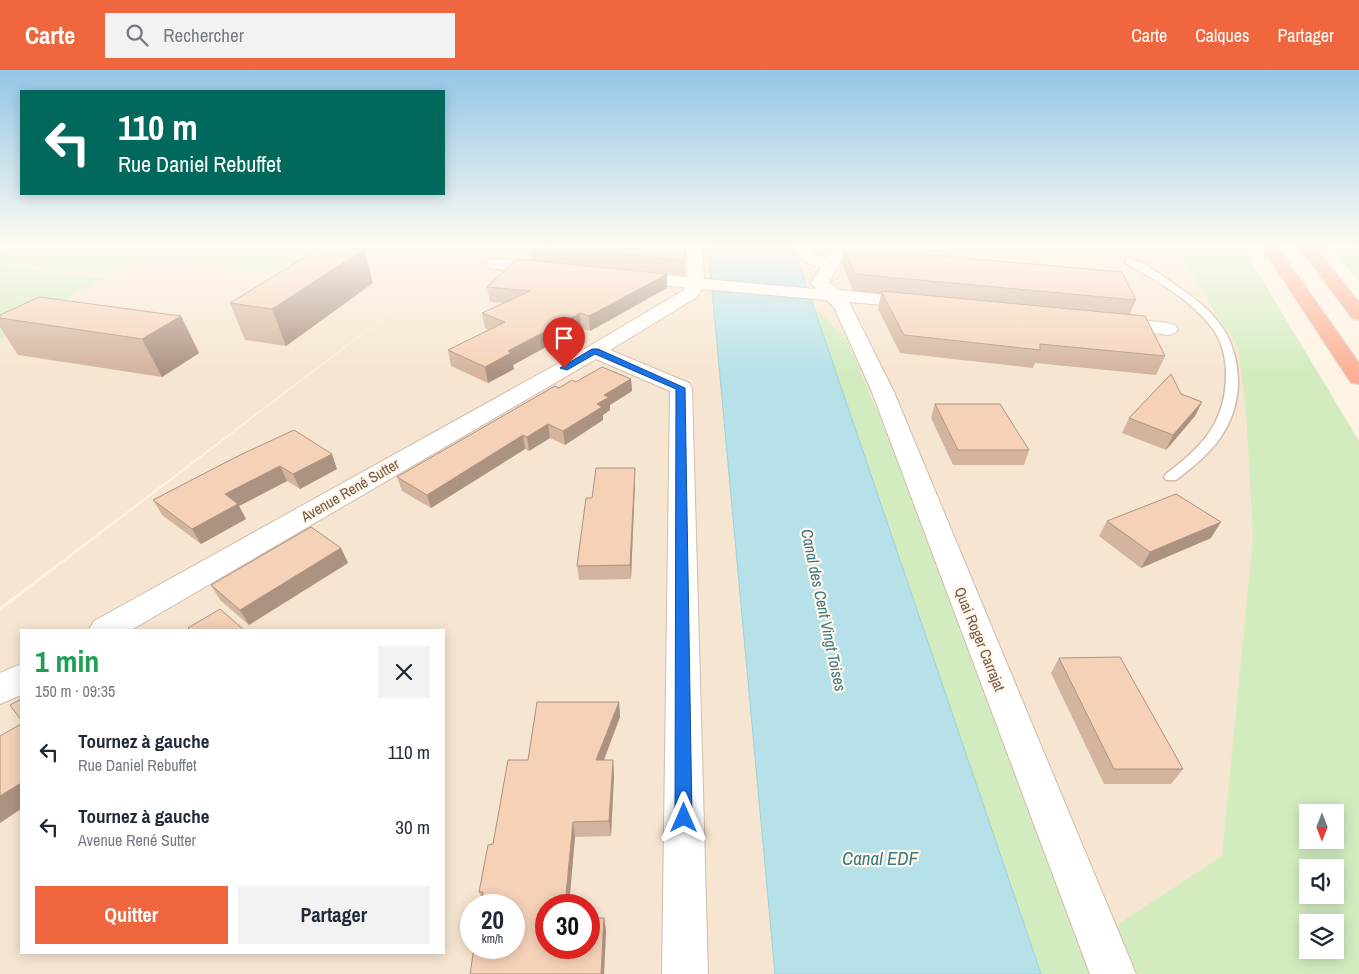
<!DOCTYPE html>
<html lang="fr">
<meta charset="utf-8">
<style>
body{margin:0;font-family:"Archivo Narrow",sans-serif;background:#f2f2f3;color:#1f2937;height:100vh;display:flex;flex-direction:column;font-size:19px;white-space:nowrap}
*{box-sizing:border-box;margin:0}
p{font-size:16px;color:#747a83}
.icon{flex:none;width:28px;height:28px;fill:none;stroke:currentColor;stroke-width:2;stroke-linecap:round;stroke-linejoin:round}
.map{position:relative;flex:1;overflow:hidden}
.sheet{position:absolute;left:20px;top:559px;width:425px;height:325px;display:flex;flex-direction:column;background:#fff;border-radius:0px;box-shadow:0 2px 12px #0003}
.sheet>*{flex:none}
.hud{position:absolute;left:20px;top:20px;width:425px;height:105px;border-radius:0px;box-shadow:0 2px 12px #0003;background:#00695c;color:#fff;overflow:hidden}
.needle{width:32px;rotate:180deg}
.controls{position:absolute;left:1299px;top:734px;display:grid;gap:10px}
.controls a{display:grid;place-items:center;width:45px;height:45px;border-radius:0px;background:#fff;box-shadow:0 2px 12px #0003;font-size:25px}
.speed{position:absolute;left:460px;top:824px;display:flex;gap:10px;font-size:25px;font-weight:700;text-align:center}
.speed>*{display:grid;place-content:center;width:65px;height:65px;border-radius:50%;background:#fff;box-shadow:0 2px 12px #0003;line-height:1}
.speed small{font-size:12px;font-weight:400}
.speed .limit{border:8px solid #d22;background:#fff;color:#111}
.pin{position:absolute;display:grid;place-items:center;width:42px;height:42px;color:#fff;margin:-51px -21px;border-radius:50% 50% 50% 0;rotate:-45deg;box-shadow:0 0 5px #0007}
.pin .icon{rotate:45deg}
.me{position:absolute;width:55px;margin:-28px;rotate:0deg;stroke-linejoin:round;filter:drop-shadow(0 0 4px #0008)}
.turn{display:flex;align-items:center;gap:18px;height:105px;padding:0 15px;font-size:22px}
.turn .icon{width:65px;height:65px;stroke-width:2.5}
.turn b{display:block;font-size:35px;line-height:42px}
.round{display:grid;place-items:center;flex:none;width:52px;height:52px;border-radius:0px;background:#f2f2f3}
.head{display:flex;align-items:center;justify-content:space-between;height:85px;padding:0 15px}
h1{font-size:30px;font-weight:700;line-height:38px;color:#1e9e55}
.primary-button{display:flex;gap:10px;margin-top:auto;padding:10px 15px}
.primary-button a{flex:1;height:58px;border-radius:0px;background:#f0673f;color:#fff;font-size:20px;font-weight:700;line-height:58px;text-align:center}
.primary-button a+a{background:#f2f2f3;color:#1f2937}
ul{padding:0;list-style:none}
li{display:flex;align-items:center;gap:15px;height:75px;padding:0 15px}
li div{flex:1}
li b{display:block;font-size:19px}
li em{font-style:normal}
header{display:flex;align-items:center;gap:30px;box-sizing:border-box;height:70px;padding:0 25px;background:#f0673f;color:#fff}
header strong{font-size:24px}
nav{display:flex;gap:28px;margin-inline-start:auto;font-size:18px}
.search{width:350px;height:45px;background:#f2f2f3;display:flex;align-items:center;gap:12px;box-sizing:border-box;padding:0 18px;border-radius:0px;color:#747a83;font-size:19px}
.map>svg:first-child{display:block}
</style>
<header>
<strong>Carte</strong>
<div class="search"><svg class="icon" aria-label="search" viewBox="0 0 24 24"><circle cx="10" cy="10" r="6"/><path d="M15 15l6 6"/></svg>Rechercher</div>
<nav><a>Carte</a><a>Calques</a><a>Partager</a></nav>
</header>
<div class="map">
<svg width="1359" height="904" viewBox="0 0 1359 904">
<rect width="100%" height="100%" fill="#fef3e3"/>
<path fill="#f6e5d0" fill-rule="evenodd" d="M 0,176 L 1229,176 L 1292,268 L 1359,904 L 0,904 L 0,541 L 432,211 L 0,537 ZM 21,560 L 444,560 L 444,882 L 21,882 ZM 1308,742 L 1335,742 L 1335,770 L 1308,770 ZM 1308,798 L 1335,798 L 1335,825 L 1308,825 ZM 471,835 L 514,835 L 514,878 L 471,878 ZM 546,835 L 589,835 L 589,878 L 546,878 ZM 1308,852 L 1335,852 L 1335,880 L 1308,880 Z"/>
<g fill="#d2ecc0" fill-rule="evenodd">
<path d="M 20,176 L 329,176 L 282,204 L 148,189 L 114,205 L 0,192 L 0,184 Z"/>
<path d="M 1176,176 L 1242,176 L 1359,371 L 1359,904 L 1041,904 L 812,235 L 847,270 L 1099,867 L 1222,786 L 1253,467 L 1246,341 L 1238,276 L 1214,241 ZM 1308,742 L 1335,742 L 1335,770 L 1308,770 ZM 1308,798 L 1335,798 L 1335,825 L 1308,825 ZM 1308,852 L 1335,852 L 1335,880 L 1308,880 Z"/>
<path d="M 1329,176 L 1359,176 L 1359,211 L 1332,179 Z"/>
<path d="M 0,195 L 106,209 L 50,236 L 23,269 L 5,266 L 0,269 Z"/>
</g>
<path fill="#b6e1e9" stroke="#9bd1db" d="M 708,176 L 793,176 L 1041,904 L 775,904 Z"/>
<g fill="none" stroke-linecap="round" stroke-linejoin="round">
<g stroke="#d2bcab" stroke-width="3">
<path id="lane" d="M 1129,188 C 1146,193 1164,207 1178,217 C 1215,241 1237,266 1238,311 C 1238,329 1233,347 1224,362 C 1212,382 1194,396 1176,410 L 1166,410 L 1164,407 L 1166,404 C 1203,376 1226,352 1226,304 C 1226,285 1221,268 1209,254 C 1187,227 1155,210 1126,193 L 1126,189 Z"/>
</g>
<g stroke="#d2bcab" stroke-width="2">
<g id="street">
<path d="M 686,176 L 702,176 L 704,209 L 816,219 L 811,213 L 821,197 C 807,194 800,190 795,176 L 811,176 L 814,183 L 827,188 L 834,176 L 850,176 L 829,212 L 838,220 L 917,228 L 923,229 L 926,233 L 923,237 L 917,238 L 849,232 L 894,322 L 1136,904 L 1090,904 L 872,322 L 834,237 L 827,230 L 702,219 L 697,227 L 610,280 L 689,313 L 692,318 L 708,904 L 662,904 L 670,321 L 596,289 L 131,560 L 89,560 L 94,551 L 588,277 L 684,220 L 685,217 L 629,212 L 623,211 L 620,207 L 623,203 L 629,202 L 687,207 Z"/>
<path d="M 495,189 L 548,194 L 554,195 L 556,199 L 554,203 L 548,204 L 489,198 L 487,194 L 489,190 Z"/>
<path d="M 1114,247 L 1168,253 L 1175,255 L 1178,259 L 1175,263 L 1168,265 L 1107,257 L 1104,253 L 1107,249 Z"/>
<path d="M 21,594 L 21,625 L 0,634 L 0,603 Z"/>
</g>
</g>
<g stroke="#dcd4cf" stroke-width="2">
<g id="highway">
<path d="M 1261,176 L 1277,176 L 1359,293 L 1359,314 L 1351,313 Z"/>
<path d="M 1298,176 L 1314,176 L 1359,232 L 1359,250 L 1352,248 Z"/>
</g>
</g>
<use href="#lane" fill="#fff" fill-rule="evenodd"/>
<use href="#street" fill="#fff" fill-rule="evenodd"/>
<use href="#highway" fill="#fcb095" fill-rule="evenodd"/>
</g>
<g fill="#d3b49e">
<path d="M 530,176 L 685,176 L 685,205 L 532,191 Z"/>
<path d="M 844,177 L 916,178 L 919,184 L 1136,230 L 1130,244 L 1165,286 L 1156,305 L 1035,293 L 1033,298 L 900,283 L 878,239 L 881,224 L 853,221 L 842,193 Z"/>
<path d="M 364,179 L 373,213 L 286,276 L 245,270 L 230,233 Z"/>
<path d="M 487,217 L 667,218 L 590,261 L 581,258 L 513,295 L 514,299 L 488,313 L 451,296 L 448,280 L 489,260 L 485,258 L 482,243 L 504,233 L 490,232 Z"/>
<path d="M 0,245 L 181,246 L 199,283 L 162,307 L 18,285 L 0,257 Z"/>
<path d="M 631,309 L 632,321 L 610,335 L 610,340 L 603,345 L 603,350 L 565,375 L 550,368 L 529,381 L 525,379 L 431,438 L 402,421 L 397,407 L 576,312 Z"/>
<path d="M 1181,324 L 1202,332 L 1195,346 L 1166,380 L 1122,363 L 1129,348 Z"/>
<path d="M 935,334 L 1029,380 L 1024,395 L 953,395 L 931,348 Z"/>
<path d="M 240,385 L 337,399 L 300,419 L 287,411 L 239,436 L 246,449 L 201,474 L 162,445 L 153,430 Z"/>
<path d="M 635,398 L 635,412 L 631,509 L 579,510 L 577,496 L 592,428 Z"/>
<path d="M 1107,451 L 1211,468 L 1141,498 L 1099,466 Z"/>
<path d="M 341,478 L 348,493 L 249,555 L 220,530 L 211,515 Z"/>
<path d="M 1059,588 L 1183,699 L 1171,714 L 1104,714 L 1051,603 Z"/>
<path d="M 537,632 L 619,632 L 620,647 L 604,690 L 613,690 L 614,705 L 611,766 L 575,767 L 569,835 L 546,835 L 546,878 L 589,878 L 589,848 L 604,848 L 606,861 L 604,904 L 470,904 L 474,878 L 514,878 L 514,835 L 481,835 L 482,829 L 479,822 L 488,775 L 493,774 L 508,690 L 528,690 Z"/>
</g>
<g fill="#ac9281">
<path d="M 364,179 L 373,213 L 286,276 L 272,239 Z"/>
<path d="M 667,204 L 667,218 L 590,261 L 589,246 Z"/>
<path d="M 580,243 L 581,258 L 513,295 L 514,299 L 488,313 L 485,297 L 508,281 Z"/>
<path d="M 181,246 L 199,283 L 162,307 L 142,269 Z"/>
<path d="M 631,309 L 632,321 L 610,335 L 610,340 L 603,345 L 603,350 L 565,375 L 563,361 L 597,334 L 604,325 Z"/>
<path d="M 1202,332 L 1195,346 L 1166,380 L 1173,365 Z"/>
<path d="M 548,354 L 550,368 L 529,381 L 527,367 Z"/>
<path d="M 523,365 L 525,379 L 431,438 L 427,425 Z"/>
<path d="M 332,384 L 337,399 L 300,419 L 293,404 Z"/>
<path d="M 280,396 L 287,411 L 239,436 L 246,449 L 201,474 L 192,459 L 225,424 Z"/>
<path d="M 635,398 L 635,412 L 631,509 L 630,495 Z"/>
<path d="M 1221,452 L 1211,468 L 1141,498 L 1150,482 Z"/>
<path d="M 341,478 L 348,493 L 249,555 L 240,540 Z"/>
<path d="M 619,632 L 620,647 L 598,705 L 596,690 Z"/>
<path d="M 613,690 L 614,705 L 611,766 L 609,751 Z"/>
<path d="M 21,713 L 21,739 L 0,753 L 0,726 Z"/>
<path d="M 573,752 L 575,767 L 569,835 L 565,835 Z"/>
<path d="M 604,848 L 606,861 L 604,904 L 601,904 Z"/>
</g>
<g fill="#f5d1b8" stroke="#ac9281">
<path d="M 323,176 L 339,176 L 364,179 L 272,239 L 230,233 Z"/>
<path d="M 535,176 L 685,176 L 685,190 Z"/>
<path d="M 845,176 L 911,176 L 910,178 L 919,178 L 919,184 L 1122,202 L 1136,230 L 855,204 L 844,177 Z"/>
<path d="M 517,189 L 667,204 L 589,246 L 580,243 L 508,281 L 511,283 L 485,297 L 448,280 L 505,252 L 482,243 L 530,221 L 487,217 Z"/>
<path d="M 881,221 L 1145,246 L 1165,286 L 1040,274 L 1040,280 L 904,265 Z"/>
<path d="M 39,227 L 181,246 L 142,269 L 0,248 L 0,245 Z"/>
<path d="M 602,297 L 631,309 L 604,325 L 609,327 L 597,334 L 602,337 L 563,361 L 548,354 L 527,367 L 523,365 L 427,425 L 397,407 L 555,316 L 559,318 L 572,310 L 576,312 Z"/>
<path d="M 1171,304 L 1181,324 L 1202,332 L 1173,365 L 1129,348 Z"/>
<path d="M 935,334 L 1000,334 L 1029,380 L 958,380 Z"/>
<path d="M 294,360 L 332,384 L 293,404 L 280,396 L 225,424 L 238,434 L 192,459 L 153,430 L 240,385 Z"/>
<path d="M 596,398 L 635,398 L 630,495 L 577,496 L 586,428 L 592,428 Z"/>
<path d="M 1176,424 L 1221,452 L 1150,482 L 1107,451 Z"/>
<path d="M 311,457 L 341,478 L 240,540 L 211,515 Z"/>
<path d="M 220,539 L 244,560 L 190,560 L 188,558 Z"/>
<path d="M 1120,587 L 1183,699 L 1114,699 L 1059,588 Z"/>
<path d="M 21,629 L 21,650 L 10,635 Z"/>
<path d="M 537,632 L 619,632 L 596,690 L 613,690 L 609,751 L 573,752 L 565,835 L 546,835 L 546,878 L 589,878 L 589,848 L 604,848 L 601,904 L 470,904 L 474,878 L 514,878 L 514,835 L 481,835 L 483,822 L 479,822 L 488,775 L 493,774 L 508,690 L 528,690 Z"/>
<path d="M 21,654 L 21,713 L 0,726 L 0,666 Z"/>
</g>
<linearGradient id="sky" x2="0" y2="1"><stop stop-color="#94c6e8"/><stop offset="0.58" stop-color="#fffaf2"/><stop offset="1" stop-color="#fffaf2" stop-opacity="0"/></linearGradient>
<rect width="1359" height="303" fill="url(#sky)"/>
<path fill="#1a73e8" stroke="#114b97" d="M 592,279 L 598,279 L 685,318 L 692,748 L 689,753 L 684,756 L 678,753 L 675,748 L 676,319 L 595,284 L 567,300 L 560,298 Z"/>
<g text-anchor="middle" dominant-baseline="central" stroke-width="4.5" stroke-linejoin="round" paint-order="stroke">
<g font-size="15" fill="#785847" stroke="#fff7ea">
<text transform="translate(350 420) rotate(-30)">Avenue René Sutter</text>
<text transform="translate(980 569) rotate(68)">Quai Roger Carrajat</text>
</g>
<g font-size="16" font-style="italic" fill="#3c7986" stroke="#fff7ea">
<text transform="translate(824 540) rotate(78)">Canal des Cent Vingt Toises</text>
</g>
<g font-size="19" font-style="italic" fill="#3c7986" stroke="#fff7ea">
<text x="880" y="788">Canal EDF</text>
</g>
</g>
</svg>
<div class="controls">
<a><svg class="needle" viewBox="-14 -14 28 28"><path d="M0-13l5 13h-10z" fill="#e53935"/><path d="M0 13l5-13h-10z" fill="#747a83"/></svg></a>
<a><svg class="icon" aria-label="sound" viewBox="0 0 24 24"><path d="M4 9h4l5-4v14l-5-4H4zM17 9q2 3 0 6"/></svg></a>
<a><svg class="icon" aria-label="layers" viewBox="0 0 24 24"><path d="M12 4l9 5-9 5-9-5zM3 14l9 5 9-5"/></svg></a>
</div>
<div class="speed"><div>20<small>km/h</small></div><div class="limit">30</div></div>
<div class="pin" style="left:564px;top:298px;background:#d93025"><svg class="icon" aria-label="arrive" viewBox="0 0 24 24"><path d="M6 21V4h12l-3 4 3 4H6"/></svg></div>
<svg class="me" style="left:684px;top:748px" viewBox="-20 -20 40 40"><path d="M0-17L14 15 0 8-14 15z" fill="#1a73e8" stroke="#fff" stroke-width="4"/></svg>
<div class="hud">
<div class="turn"><svg class="icon" aria-label="left" viewBox="0 0 24 24"><path d="M17 20v-9H6M10 6l-5 5 5 5"/></svg><div><b>110 m</b>Rue Daniel Rebuffet</div></div>
</div>
<section class="sheet">
<div class="head"><div><h1>1 min</h1><p>150 m · 09:35</p></div><a class="round"><svg class="icon" aria-label="close" viewBox="0 0 24 24"><path d="M6 6l12 12M18 6L6 18"/></svg></a></div>
<ul>
<li><svg class="icon" aria-label="left" viewBox="0 0 24 24"><path d="M17 20v-9H6M10 6l-5 5 5 5"/></svg><div><b>Tournez à gauche</b><p>Rue Daniel Rebuffet</p></div><em>110 m</em></li>
<li><svg class="icon" aria-label="left" viewBox="0 0 24 24"><path d="M17 20v-9H6M10 6l-5 5 5 5"/></svg><div><b>Tournez à gauche</b><p>Avenue René Sutter</p></div><em>30 m</em></li>
</ul>
<div class="primary-button"><a>Quitter</a><a>Partager</a></div>
</section>
</div>
